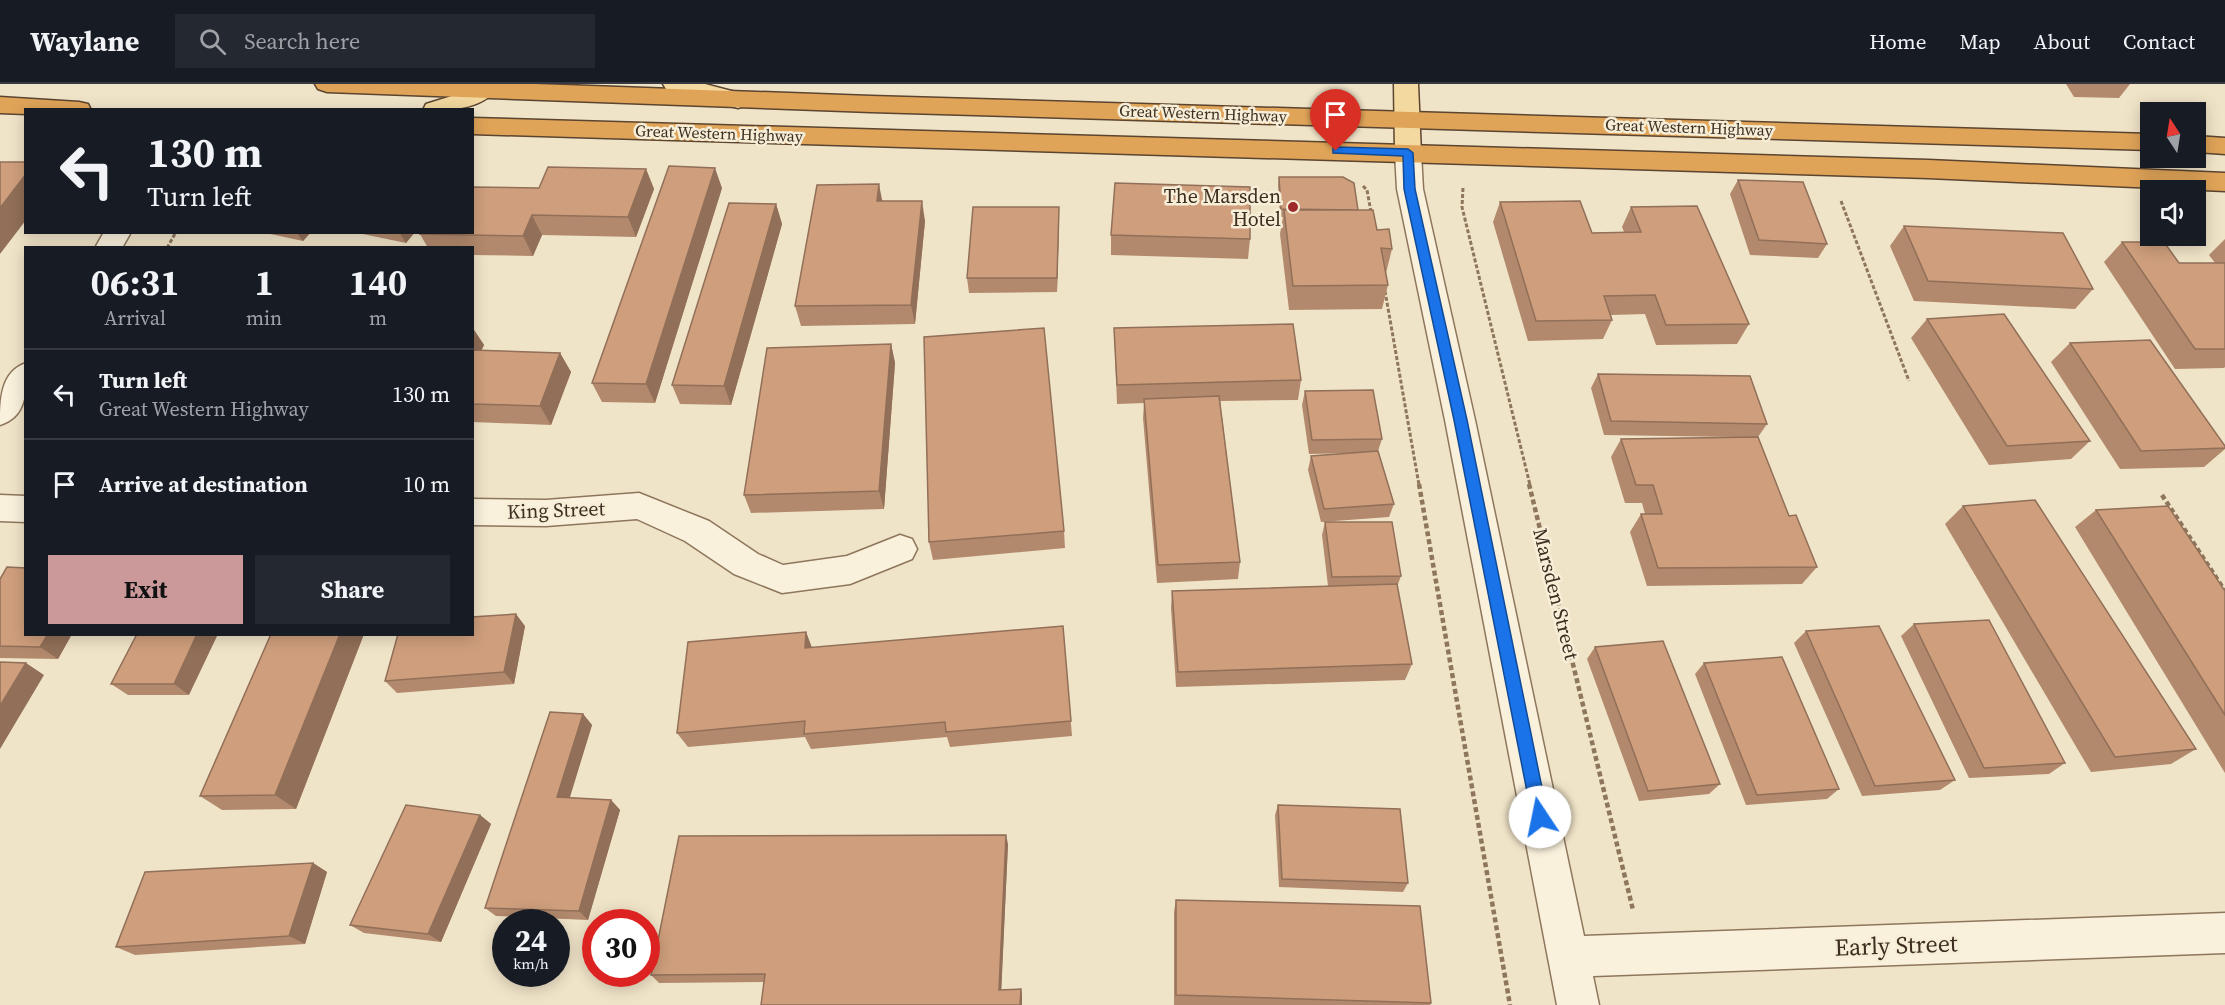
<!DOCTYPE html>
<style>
body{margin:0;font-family:"Source Serif 4",serif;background:#242831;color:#f1f3f6;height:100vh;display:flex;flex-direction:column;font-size:22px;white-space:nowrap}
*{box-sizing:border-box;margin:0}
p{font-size:20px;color:#9ea1a6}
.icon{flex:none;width:33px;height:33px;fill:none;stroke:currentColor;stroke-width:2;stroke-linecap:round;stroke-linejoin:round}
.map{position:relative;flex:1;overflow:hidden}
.drawer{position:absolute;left:24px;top:162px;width:450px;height:390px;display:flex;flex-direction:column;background:#171b24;border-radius:0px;box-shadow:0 3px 15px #0003}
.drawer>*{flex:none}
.top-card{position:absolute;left:24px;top:24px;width:450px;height:126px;border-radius:0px;box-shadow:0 3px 15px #0003;background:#171b24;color:#f1f3f6;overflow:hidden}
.needle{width:39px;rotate:348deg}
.buttons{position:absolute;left:2140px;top:18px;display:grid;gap:12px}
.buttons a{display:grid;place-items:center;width:66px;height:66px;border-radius:0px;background:#171b24;box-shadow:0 3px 15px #0003;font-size:30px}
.speed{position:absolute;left:492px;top:825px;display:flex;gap:12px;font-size:30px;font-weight:700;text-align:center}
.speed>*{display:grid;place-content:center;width:78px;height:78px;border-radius:50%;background:#171b24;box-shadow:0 3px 15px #0003;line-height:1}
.speed small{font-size:15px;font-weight:400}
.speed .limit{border:9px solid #d22;background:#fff;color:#111}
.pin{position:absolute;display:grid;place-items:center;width:51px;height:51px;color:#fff;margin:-62px -26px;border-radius:50% 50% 50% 0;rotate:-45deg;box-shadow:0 0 6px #0007}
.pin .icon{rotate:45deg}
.me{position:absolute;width:66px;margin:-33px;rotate:349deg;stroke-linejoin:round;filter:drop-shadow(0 0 4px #0008)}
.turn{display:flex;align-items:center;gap:21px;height:126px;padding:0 24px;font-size:27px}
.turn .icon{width:78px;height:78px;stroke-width:2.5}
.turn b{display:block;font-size:42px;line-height:51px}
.eta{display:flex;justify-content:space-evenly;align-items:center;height:102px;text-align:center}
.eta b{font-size:36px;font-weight:700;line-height:42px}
.primary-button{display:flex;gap:12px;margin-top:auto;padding:12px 24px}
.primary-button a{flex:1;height:69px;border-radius:0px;background:#cc999b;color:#111;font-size:24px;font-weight:700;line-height:69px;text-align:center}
.primary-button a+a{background:#242831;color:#f1f3f6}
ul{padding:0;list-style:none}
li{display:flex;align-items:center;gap:18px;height:90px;padding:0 24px;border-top:2px solid #363941}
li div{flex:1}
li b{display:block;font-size:22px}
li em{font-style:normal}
header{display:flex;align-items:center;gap:36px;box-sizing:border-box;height:84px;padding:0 30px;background:#171b24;border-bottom:2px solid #363941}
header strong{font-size:28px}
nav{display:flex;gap:33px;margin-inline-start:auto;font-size:21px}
.search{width:420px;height:54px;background:#242831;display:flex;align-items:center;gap:15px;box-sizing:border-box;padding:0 21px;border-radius:0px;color:#9ea1a6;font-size:22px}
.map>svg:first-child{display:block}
</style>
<header>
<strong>Waylane</strong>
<div class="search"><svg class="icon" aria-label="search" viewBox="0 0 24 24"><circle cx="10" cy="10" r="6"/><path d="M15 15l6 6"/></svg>Search here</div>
<nav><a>Home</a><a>Map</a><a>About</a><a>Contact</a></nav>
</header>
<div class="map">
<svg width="2225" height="921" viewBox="0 0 2225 921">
<rect width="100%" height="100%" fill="#f0e4c8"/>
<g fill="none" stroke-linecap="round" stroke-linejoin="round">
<g stroke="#8d765c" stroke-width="3">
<g id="minor">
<path d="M 1408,61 L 1417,63 L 1421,69 L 1423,105 L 1475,336 L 1584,852 L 2225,829 L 2225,869 L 1593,892 L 1599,921 L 1557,921 L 1445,336 L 1397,105 L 1395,69 L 1399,63 Z"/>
<path d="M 104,148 L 131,148 L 122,164 L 95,164 Z"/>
<path d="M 26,279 C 26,304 29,332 0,341 C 0,317 0,288 26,279 Z"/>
<path d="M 639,409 L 709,437 L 758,470 L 783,481 L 847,472 L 900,451 L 912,455 L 917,465 L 912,475 L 850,500 L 782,509 L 734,490 L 685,457 L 637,435 L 546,442 L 472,441 L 472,415 L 546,416 Z"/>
<path d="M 0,411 L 26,412 L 26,438 L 0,437 Z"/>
</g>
</g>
<g stroke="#5b4430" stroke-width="3">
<g id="major">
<path d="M 472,0 L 501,0 C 483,27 451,26 423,26 L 426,20 L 455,11 Z"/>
<path d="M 663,0 L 705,0 L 747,11 L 750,16 L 747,21 L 738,24 L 666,5 Z"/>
<path d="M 1394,0 L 1418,0 L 1421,69 L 1417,75 L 1408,77 L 1399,75 L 1395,69 Z"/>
</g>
</g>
<g stroke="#5b4430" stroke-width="3">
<g id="highway">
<path d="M 315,0 L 535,0 L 871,12 L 2151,50 L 2151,66 L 871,28 L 327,8 L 318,5 Z"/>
<path d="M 0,13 L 79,18 L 88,20 L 91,26 L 26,26 L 26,30 L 0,29 Z"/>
<path d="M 472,34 L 1928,76 L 2225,89 L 2225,107 L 1928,94 L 472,50 Z"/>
<path d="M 2196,52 L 2225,54 L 2225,70 L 2196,68 Z"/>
</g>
</g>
<g stroke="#8d765c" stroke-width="3" stroke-dasharray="4 2" stroke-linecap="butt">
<path d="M 1363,102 L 1367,106 L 1371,128"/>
<path d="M 1463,104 L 1462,123 L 1530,401"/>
<path d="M 1841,117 L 1909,297"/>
<path d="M 167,164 L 176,148"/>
<path d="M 1385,207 L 1419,401"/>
</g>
<g stroke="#8d765c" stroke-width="4.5" stroke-dasharray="5 3" stroke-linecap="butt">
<path d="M 1419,400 L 1510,921"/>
<path d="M 1529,400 L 1633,826"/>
<path d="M 2162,411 L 2225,507"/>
</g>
<use href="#minor" fill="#faf1dc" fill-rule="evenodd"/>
<use href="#major" fill="#f3d9a0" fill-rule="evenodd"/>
<use href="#highway" fill="#e0a458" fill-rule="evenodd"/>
</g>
<g fill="#b2896c">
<path d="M 2066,0 L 2130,0 L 2119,14 L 2074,13 Z"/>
<path d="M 646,85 L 654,105 L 636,153 L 542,151 L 533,172 L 472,171 L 472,164 L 428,164 L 420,150 L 539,104 Z"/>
<path d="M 1279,93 L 1358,126 L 1377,146 L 1392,165 L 1386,189 L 1388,201 L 1382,225 L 1289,226 L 1280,150 L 1283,133 L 1280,133 L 1278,101 Z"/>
<path d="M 1738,96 L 1827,160 L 1818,174 L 1750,171 L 1730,110 Z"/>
<path d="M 722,104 L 655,319 L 602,318 L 592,299 Z"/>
<path d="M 883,117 L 925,137 L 915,240 L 801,242 L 795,222 Z"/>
<path d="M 1500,118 L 1592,149 L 1624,148 L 1622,143 L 1631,123 L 1749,240 L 1737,260 L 1656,261 L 1645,230 L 1611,231 L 1612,236 L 1603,255 L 1528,257 L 1493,138 Z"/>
<path d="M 776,120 L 782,140 L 731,321 L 680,320 L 672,301 Z"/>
<path d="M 1059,137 L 1057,208 L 969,209 L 967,194 Z"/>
<path d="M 1904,142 L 2093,205 L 2075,225 L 1914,217 L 1890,162 Z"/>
<path d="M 261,148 L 311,148 L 303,157 Z"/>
<path d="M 353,148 L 415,148 L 406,159 Z"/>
<path d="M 1111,151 L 1250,155 L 1248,175 L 1111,171 Z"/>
<path d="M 2225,155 L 2225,283 L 2224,284 L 2175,285 L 2104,178 L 2122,158 L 2179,179 L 2215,179 L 2209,171 Z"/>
<path d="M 1927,235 L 2090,357 L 2071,375 L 1989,381 L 1911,254 Z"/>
<path d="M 472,243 L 484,261 L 481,267 L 560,269 L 571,288 L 551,341 L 472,338 Z"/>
<path d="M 1114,244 L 1301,296 L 1298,316 L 1220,317 L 1240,478 L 1238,495 L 1157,499 L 1143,334 L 1144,319 L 1117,320 Z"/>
<path d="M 2070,259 L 2225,362 L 2225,365 L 2204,383 L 2120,385 L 2051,278 Z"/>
<path d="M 891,260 L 895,279 L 884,425 L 751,429 L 744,411 Z"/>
<path d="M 1598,290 L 1767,340 L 1758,353 L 1789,432 L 1817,483 L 1802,500 L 1647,502 L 1630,448 L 1641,430 L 1645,430 L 1642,419 L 1625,419 L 1611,373 L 1621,355 L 1734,353 L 1604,351 L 1591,304 Z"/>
<path d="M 1305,307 L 1382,355 L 1378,367 L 1394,420 L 1389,433 L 1321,438 L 1308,386 L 1311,372 L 1352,369 L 1309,370 L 1302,321 Z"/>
<path d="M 1963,422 L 2196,665 L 2171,680 L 2091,688 L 1945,440 Z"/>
<path d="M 2096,426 L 2225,507 L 2225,689 L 2075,443 Z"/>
<path d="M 1325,438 L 1401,492 L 1397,503 L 1412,580 L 1405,596 L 1176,603 L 1171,524 L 1172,507 L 1328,502 L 1322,451 Z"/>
<path d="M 1064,447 L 1065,464 L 933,476 L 929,458 Z"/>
<path d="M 0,495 L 26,550 L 72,550 L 58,575 L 0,574 Z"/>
<path d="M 1914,540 L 2065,679 L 2049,690 L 1969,694 L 1901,552 Z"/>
<path d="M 525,542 L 514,600 L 397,609 L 385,597 Z"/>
<path d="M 1063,542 L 1072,652 L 950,663 L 947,653 L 811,665 L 805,653 L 688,663 L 677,649 L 806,548 L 812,564 Z"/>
<path d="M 1806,547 L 1955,696 L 1940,706 L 1862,712 L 1794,559 Z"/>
<path d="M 137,550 L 189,611 L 128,611 L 111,600 Z"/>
<path d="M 271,550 L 364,550 L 296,725 L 222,726 L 200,712 Z"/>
<path d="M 1595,563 L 1720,700 L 1709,710 L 1639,717 L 1587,575 Z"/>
<path d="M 1704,579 L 1839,705 L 1827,715 L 1746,721 L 1695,590 Z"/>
<path d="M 583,630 L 592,641 L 569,714 L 611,716 L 620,726 L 588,836 L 496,832 L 485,824 Z"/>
<path d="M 1278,721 L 1408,799 L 1403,808 L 1279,803 L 1275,731 Z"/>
<path d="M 480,731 L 491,740 L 441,858 L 364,849 L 350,841 Z"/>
<path d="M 1008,760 L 1001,906 L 1021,905 L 1022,912 L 764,898 L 659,899 L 651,891 Z"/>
<path d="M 313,779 L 327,788 L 305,860 L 135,871 L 116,863 Z"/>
<path d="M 1176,816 L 1431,919 L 1430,921 L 1174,921 L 1174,828 Z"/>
</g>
<g fill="#916f58">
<path d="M 715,84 L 722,104 L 655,319 L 646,300 Z"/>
<path d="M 646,85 L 654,105 L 636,153 L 628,133 Z"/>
<path d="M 26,90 L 26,136 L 0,170 L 0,124 Z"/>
<path d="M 879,100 L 883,121 L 877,117 Z"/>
<path d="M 922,117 L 925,137 L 915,240 L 911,221 Z"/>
<path d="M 776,120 L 782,140 L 731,321 L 724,302 Z"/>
<path d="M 1059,123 L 1059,137 L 1057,208 L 1057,194 Z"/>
<path d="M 532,131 L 542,151 L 533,172 L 523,152 Z"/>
<path d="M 296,148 L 311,148 L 303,157 Z"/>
<path d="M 399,148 L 415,148 L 406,159 Z"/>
<path d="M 472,243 L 484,261 L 472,285 Z"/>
<path d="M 891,260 L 895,279 L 884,425 L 879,407 Z"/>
<path d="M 560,269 L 571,288 L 551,341 L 540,322 Z"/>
<path d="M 516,530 L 525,542 L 514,600 L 504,588 Z"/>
<path d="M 806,548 L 812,564 L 805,564 Z"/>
<path d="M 48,550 L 72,550 L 58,575 L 40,563 Z"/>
<path d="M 197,550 L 218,550 L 189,611 L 174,600 Z"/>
<path d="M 340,550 L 364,550 L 296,725 L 275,711 Z"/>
<path d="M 26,579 L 44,591 L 0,665 L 0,622 Z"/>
<path d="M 583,630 L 592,641 L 567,723 L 557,713 Z"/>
<path d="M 611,716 L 620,726 L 588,836 L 579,827 Z"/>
<path d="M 480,731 L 491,740 L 441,858 L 428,850 Z"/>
<path d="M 1006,751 L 1008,760 L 1001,913 L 999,906 Z"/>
<path d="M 313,779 L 327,788 L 305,860 L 289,852 Z"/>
<path d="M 1021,905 L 1022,912 L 1022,921 L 1020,921 Z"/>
</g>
<g fill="#cf9f7d" stroke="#916f58" stroke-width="1.5">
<path d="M 0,78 L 26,78 L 26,90 L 0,124 Z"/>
<path d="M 669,82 L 715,84 L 646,300 L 592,299 Z"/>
<path d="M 548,83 L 646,85 L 628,133 L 532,131 L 523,152 L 420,150 L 421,148 L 472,148 L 472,103 L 539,104 Z"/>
<path d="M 1279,93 L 1343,93 L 1354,99 L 1358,126 L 1281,125 Z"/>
<path d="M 1738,96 L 1803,98 L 1827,160 L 1759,156 Z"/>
<path d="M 1115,99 L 1250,103 L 1250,155 L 1111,151 Z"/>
<path d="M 879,100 L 877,117 L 922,117 L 911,221 L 795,222 L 817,101 Z"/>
<path d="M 1580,117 L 1592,149 L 1641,148 L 1631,123 L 1697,122 L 1749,240 L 1666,241 L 1655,211 L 1604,212 L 1612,236 L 1536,237 L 1500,118 Z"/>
<path d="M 729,119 L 776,120 L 724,302 L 672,301 Z"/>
<path d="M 973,123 L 1059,123 L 1057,194 L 967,194 Z"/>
<path d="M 1284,126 L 1373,126 L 1377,146 L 1389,145 L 1392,165 L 1381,164 L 1388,201 L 1293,202 Z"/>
<path d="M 1904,142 L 2063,149 L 2093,205 L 1928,197 Z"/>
<path d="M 2122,158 L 2164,158 L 2179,179 L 2225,179 L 2225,265 L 2195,265 Z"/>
<path d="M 2004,230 L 2090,357 L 2007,362 L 1927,235 Z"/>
<path d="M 1293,240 L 1301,296 L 1117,301 L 1114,244 Z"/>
<path d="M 1044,244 L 1064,447 L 929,458 L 924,253 Z"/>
<path d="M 2150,256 L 2225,362 L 2225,364 L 2141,367 L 2070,259 Z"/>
<path d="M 891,260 L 879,407 L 744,411 L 767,264 Z"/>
<path d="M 472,266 L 560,269 L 540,322 L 472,320 Z"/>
<path d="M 1598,290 L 1750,292 L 1767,340 L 1611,337 Z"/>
<path d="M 1373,306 L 1382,355 L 1312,356 L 1305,307 Z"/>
<path d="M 1219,312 L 1240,478 L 1158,481 L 1144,315 Z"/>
<path d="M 1758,353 L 1789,432 L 1796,431 L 1817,483 L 1658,484 L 1641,430 L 1662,430 L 1653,401 L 1636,401 L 1621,355 Z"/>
<path d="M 1378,367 L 1394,420 L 1324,425 L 1311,372 Z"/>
<path d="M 2035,416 L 2196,665 L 2115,673 L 1963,422 Z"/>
<path d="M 2168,422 L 2225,507 L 2225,631 L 2096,426 Z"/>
<path d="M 1325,438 L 1392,438 L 1401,492 L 1332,493 Z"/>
<path d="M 7,483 L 26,484 L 26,550 L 48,550 L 40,563 L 0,562 L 0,495 Z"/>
<path d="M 1397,500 L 1412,580 L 1178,588 L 1172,507 Z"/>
<path d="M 516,530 L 504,588 L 385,597 L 398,550 L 472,550 L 472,533 Z"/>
<path d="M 1989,536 L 2065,679 L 1984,684 L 1914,540 Z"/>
<path d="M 1063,542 L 1071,637 L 946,648 L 945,638 L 804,650 L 805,637 L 677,649 L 688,558 L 806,548 L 805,564 Z"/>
<path d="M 1879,542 L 1955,696 L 1875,702 L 1806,547 Z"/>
<path d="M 137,550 L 197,550 L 174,600 L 111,600 Z"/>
<path d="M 271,550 L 340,550 L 275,711 L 200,712 Z"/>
<path d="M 1663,557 L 1720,700 L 1648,707 L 1595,563 Z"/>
<path d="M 1782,573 L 1839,705 L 1757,711 L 1704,579 Z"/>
<path d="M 0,578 L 26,579 L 0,622 Z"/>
<path d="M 550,628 L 583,630 L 557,713 L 611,716 L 579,827 L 485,824 Z"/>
<path d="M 406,721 L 480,731 L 428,850 L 350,841 Z"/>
<path d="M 1278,721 L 1400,725 L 1408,799 L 1282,795 Z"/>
<path d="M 1006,751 L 999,906 L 1021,905 L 1020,921 L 761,921 L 765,890 L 651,891 L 679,752 Z"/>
<path d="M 313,779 L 289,852 L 116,863 L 145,788 Z"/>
<path d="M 1176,816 L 1420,822 L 1431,919 L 1176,911 Z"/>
</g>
<path fill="#1a73e8" stroke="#114b97" stroke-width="1.5" d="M 1336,63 L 1408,65 L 1413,69 L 1415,105 L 1467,336 L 1548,733 L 1545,738 L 1540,740 L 1534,738 L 1532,733 L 1454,336 L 1404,105 L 1403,72 L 1333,69 L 1333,64 Z"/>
<circle fill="#9e2a2b" stroke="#f7eed8" stroke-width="2" cx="1293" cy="123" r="6"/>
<g text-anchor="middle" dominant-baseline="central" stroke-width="5" stroke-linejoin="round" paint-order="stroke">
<g font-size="16" fill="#3d2e20" stroke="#f7eed8">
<text transform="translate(1203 29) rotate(2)">Great Western Highway</text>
<text transform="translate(1689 43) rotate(2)">Great Western Highway</text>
<text transform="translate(719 49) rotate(2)">Great Western Highway</text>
</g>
<g font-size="20" fill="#3d2e20" stroke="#f7eed8" text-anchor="end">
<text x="1281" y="112">The Marsden<tspan x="1281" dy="23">Hotel</tspan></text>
</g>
<g font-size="20" fill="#3d2e20" stroke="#f7eed8">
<text transform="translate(556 426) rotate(-2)">King Street</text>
<text transform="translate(1556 510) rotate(76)">Marsden Street</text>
</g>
<g font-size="24" fill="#3d2e20" stroke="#f7eed8">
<text transform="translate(1896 861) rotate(-2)">Early Street</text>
</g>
</g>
</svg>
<div class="buttons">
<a><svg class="needle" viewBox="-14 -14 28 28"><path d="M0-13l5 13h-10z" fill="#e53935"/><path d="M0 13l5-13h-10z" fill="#9ea1a6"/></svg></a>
<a><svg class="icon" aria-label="sound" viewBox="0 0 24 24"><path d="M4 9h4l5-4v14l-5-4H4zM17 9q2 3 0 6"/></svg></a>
</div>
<div class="speed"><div>24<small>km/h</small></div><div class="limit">30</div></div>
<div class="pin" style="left:1336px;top:67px;background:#d93025"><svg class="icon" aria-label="arrive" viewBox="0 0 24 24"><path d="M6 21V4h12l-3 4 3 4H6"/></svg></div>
<svg class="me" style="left:1540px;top:733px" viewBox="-20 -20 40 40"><circle r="19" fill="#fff"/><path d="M0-13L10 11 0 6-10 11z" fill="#1a73e8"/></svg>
<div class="top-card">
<div class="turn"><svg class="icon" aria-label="left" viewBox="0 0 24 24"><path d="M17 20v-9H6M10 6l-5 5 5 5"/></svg><div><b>130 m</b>Turn left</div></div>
</div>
<section class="drawer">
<div class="eta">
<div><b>06:31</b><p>Arrival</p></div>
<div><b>1</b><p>min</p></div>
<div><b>140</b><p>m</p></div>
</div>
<ul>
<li><svg class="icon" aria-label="left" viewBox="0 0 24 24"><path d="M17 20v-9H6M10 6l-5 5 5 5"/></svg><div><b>Turn left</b><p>Great Western Highway</p></div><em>130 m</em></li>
<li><svg class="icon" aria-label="arrive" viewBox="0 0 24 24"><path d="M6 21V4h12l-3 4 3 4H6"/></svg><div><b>Arrive at destination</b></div><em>10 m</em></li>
</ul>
<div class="primary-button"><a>Exit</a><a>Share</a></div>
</section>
</div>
